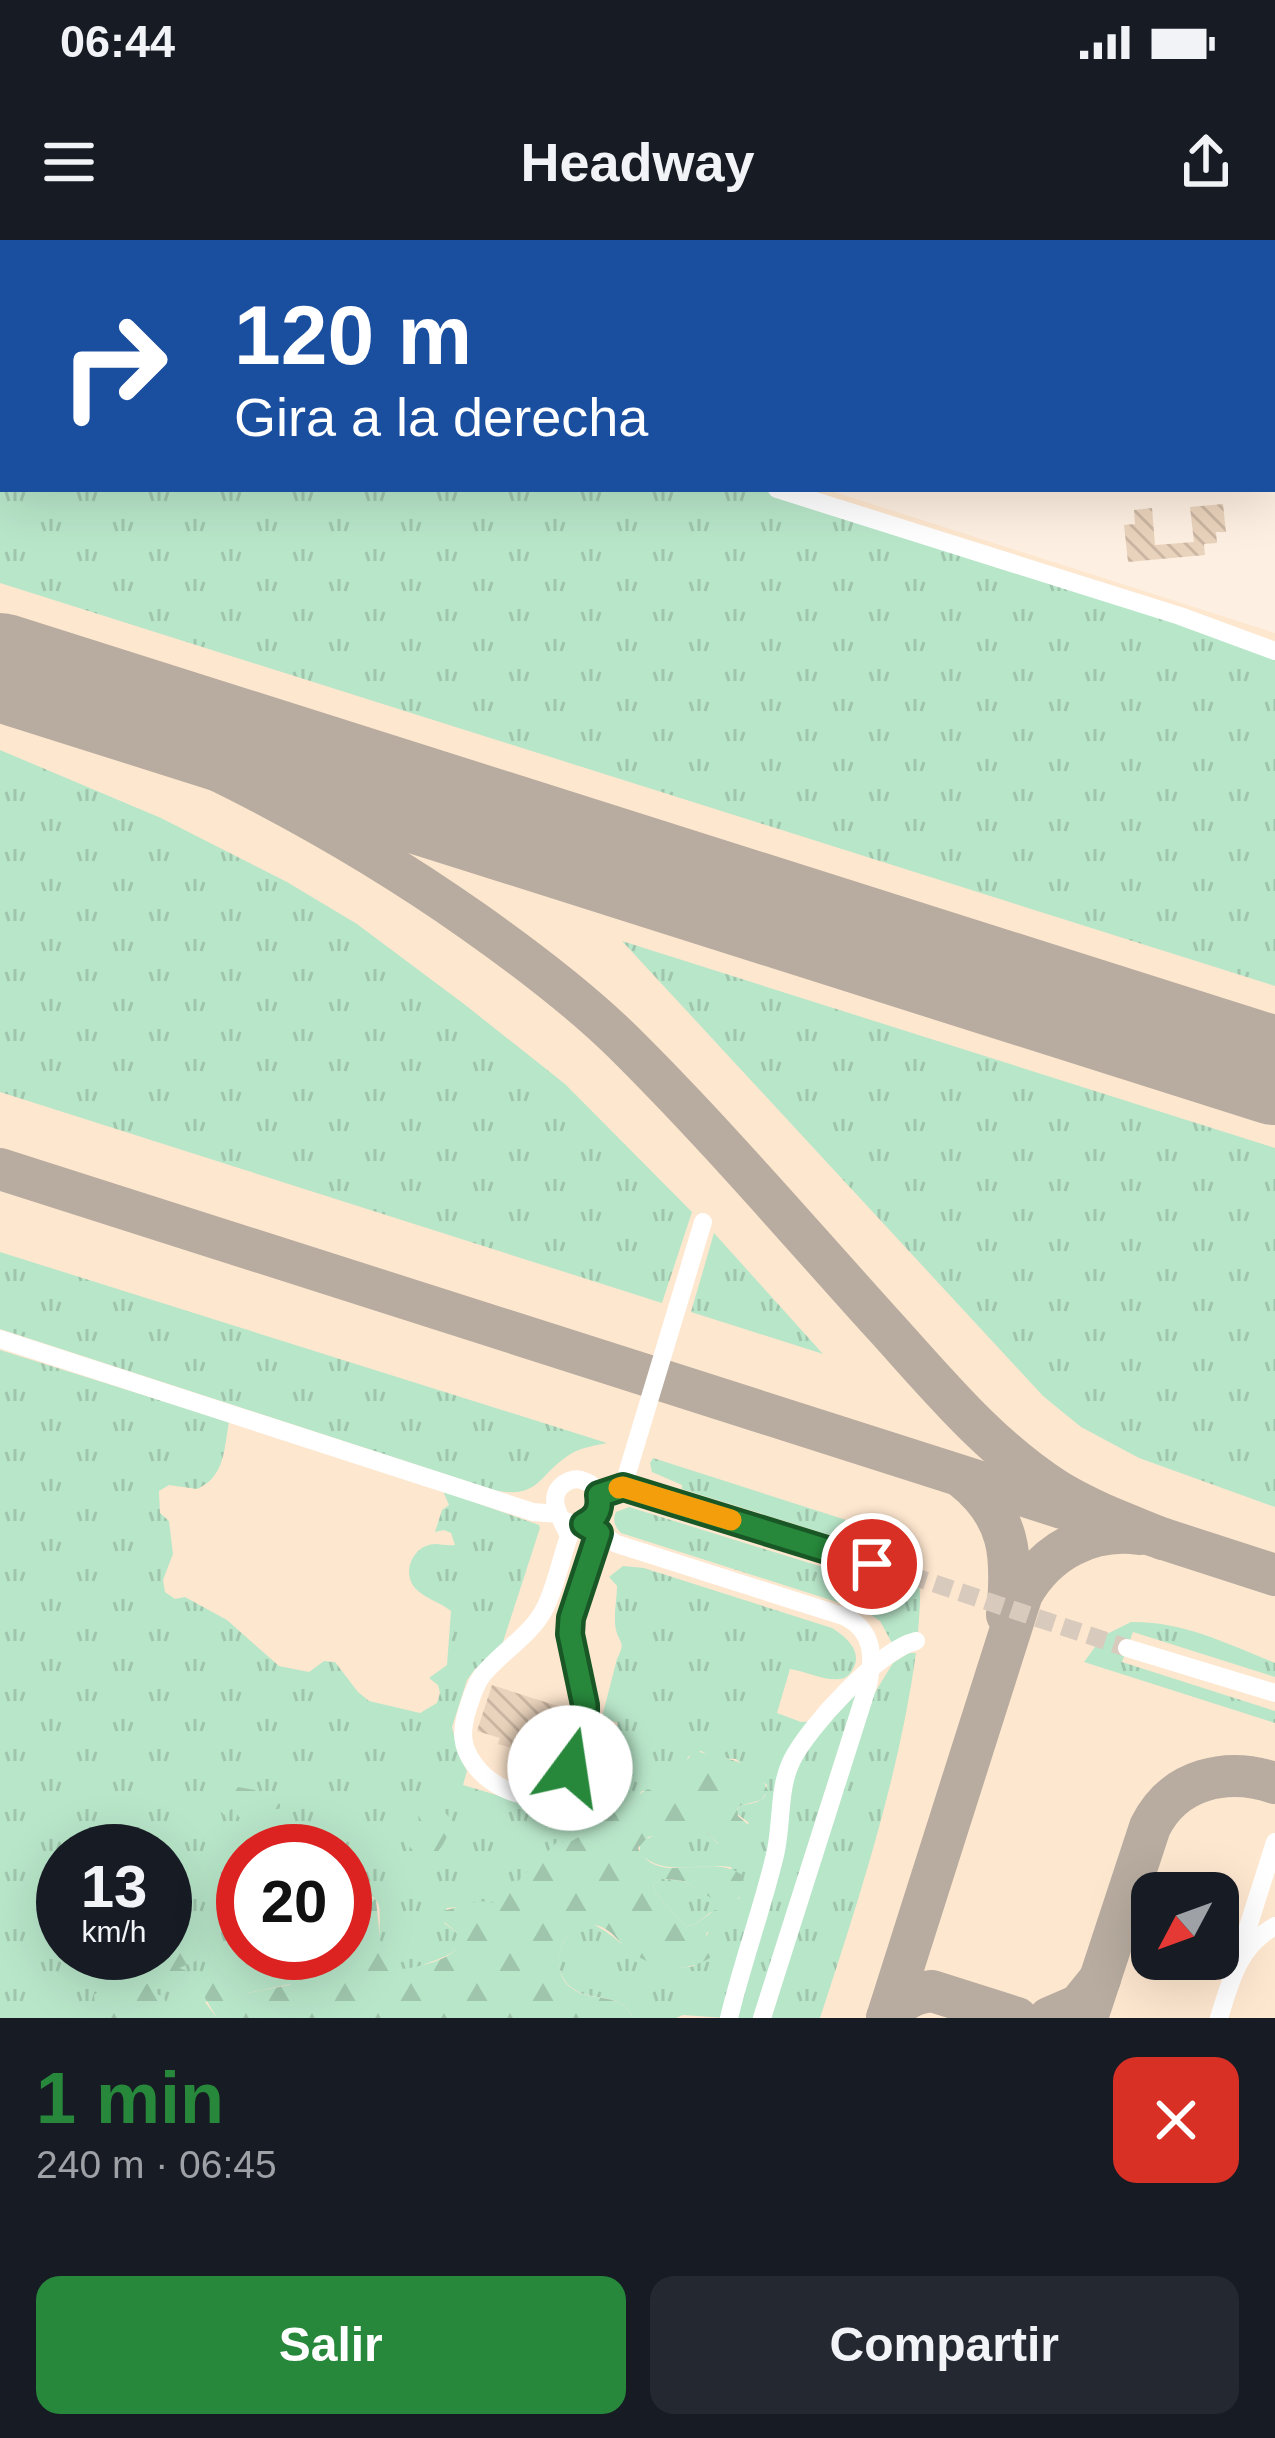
<!DOCTYPE html>
<html lang="es">
<meta charset="utf-8">
<style>
body{margin:0;font-family:Helvetica,sans-serif;background:#242831;color:#f1f3f6;height:100vh;display:flex;flex-direction:column;font-size:45px;white-space:nowrap}
*{box-sizing:border-box;margin:0}
p{font-size:39px;color:#9ea1a6}
.icon{flex:none;width:66px;height:66px;fill:none;stroke:currentColor;stroke-width:2;stroke-linecap:round;stroke-linejoin:round}
.map{position:relative;height:1778px;overflow:hidden}
.panel{display:flex;flex-direction:column;background:#171b24;flex:1}
.panel>*{flex:none}
.hud{position:absolute;left:0px;top:0px;width:1275px;height:252px;box-shadow:0 12px 48px #0002;background:#1a4fa0;color:#fff;overflow:hidden}
.needle{width:78px;rotate:229deg}
.controls{position:absolute;left:1131px;top:1632px;display:grid;gap:24px}
.controls a{display:grid;place-items:center;width:108px;height:108px;border-radius:24px;background:#171b24;box-shadow:0 12px 48px #0002;font-size:60px}
.speed{position:absolute;left:36px;top:1584px;display:flex;gap:24px;font-size:60px;font-weight:700;text-align:center}
.speed>*{display:grid;place-content:center;width:156px;height:156px;border-radius:50%;background:#171b24;box-shadow:0 12px 48px #0002;line-height:1}
.speed small{font-size:30px;font-weight:400}
.speed .limit{border:18px solid #d22;background:#fff;color:#111}
.pin{position:absolute;display:grid;place-items:center;width:102px;height:102px;color:#fff;margin:-51px;border:6px solid #fff;border-radius:50%;box-shadow:0 3px 12px #0007}
.me{position:absolute;width:132px;margin:-66px;rotate:14deg;stroke-linejoin:round;filter:drop-shadow(0 0 9px #0008)}
.turn{display:flex;align-items:center;gap:42px;height:252px;padding:0 36px;font-size:54px}
.turn .icon{width:156px;height:156px;stroke-width:2.5}
.turn b{display:block;font-size:84px;line-height:102px}
.round{display:grid;place-items:center;flex:none;width:126px;height:126px;border-radius:24px;background:#242831}
.headline{display:flex;align-items:center;justify-content:space-between;height:204px;padding:0 36px}
h1{font-size:72px;font-weight:600;line-height:90px;color:#27883b}
.primary-button{display:flex;gap:24px;margin-top:auto;padding:24px 36px}
.primary-button a{flex:1;height:138px;border-radius:24px;background:#27883b;color:#fff;font-size:48px;font-weight:600;line-height:138px;text-align:center}
.primary-button a+a{background:#242831;color:#f1f3f6}
.status{display:flex;justify-content:space-between;align-items:center;height:84px;padding:0 60px;background:#171b24;direction:ltr}
.status svg{height:33px;fill:currentColor}
header{display:flex;justify-content:space-between;align-items:center;height:156px;padding:0 36px;background:#171b24;font-size:54px;font-weight:600}
.map>svg:first-child{display:block}
</style>
<div class="status"><b>06:44</b><svg viewBox="0 0 49 12"><path d="M0 12V9h3v3zM5 12V6h3v6zM10 12V3h3v9zM15 12V0h3v12zM26 1h20v11H26zM47 4h2v5h-2z"/></svg></div>
<header><svg class="icon" aria-label="menu" viewBox="0 0 24 24"><path d="M4 6h16M4 12h16M4 18h16"/></svg>Headway<svg class="icon" aria-label="share" viewBox="0 0 24 24"><path d="M12 15V3M7 8l5-5 5 5M5 13v7h14v-7"/></svg></header>
<div class="map">
<svg width="1275" height="1778" viewBox="0 0 1275 1778">
<defs>
<pattern id="grass-tufts" width="24" height="20" patternUnits="userSpaceOnUse" patternTransform="scale(3)"><rect width="24" height="20" fill="#b8e6c9"/><path d="M3 7l-1-3M5 7V3M7 7l1-3M15 17l-1-3M17 17v-4M19 17l1-3" fill="none" stroke="#9fc6ad"/></pattern>
<pattern id="forest-firs" width="22" height="20" patternUnits="userSpaceOnUse" patternTransform="scale(3)"><rect width="22" height="20" fill="#b8e6c9"/><path d="M5 1l3.5 6h-7zM16 11l3.5 6h-7z" fill="#9fc6ad"/></pattern>
<pattern id="building-back-hatch" width="6" height="6" patternUnits="userSpaceOnUse" patternTransform="scale(3)"><rect width="6" height="6" fill="#ead3bc"/><path d="M-1 5l2 2M0 0l6 6M5-1l2 2" fill="none" stroke="#cab6a2"/></pattern>
</defs>
<rect width="100%" height="100%" fill="#fdefe1"/>
<path fill="#fee7cf" fill-rule="evenodd" d="M 0,0 L 26,0 L 35,3 L 3,3 L 3,249 L 825,249 L 1275,393 L 1275,1778 L 0,1778 ZM 63,1611 L 165,1611 L 165,1713 L 63,1713 ZM 243,1611 L 345,1611 L 345,1713 L 243,1713 ZM 1152,1653 L 1218,1653 L 1218,1719 L 1152,1719 Z"/>
<g fill="url(#grass-tufts)" fill-rule="evenodd">
<path d="M 0,3 L 3,4 L 3,249 L 758,249 L 1069,347 L 1275,417 L 1275,746 L 0,343 Z"/>
<path d="M 0,510 L 161,578 L 287,642 L 357,684 L 464,764 L 565,844 L 692,972 L 662,1063 L 0,852 Z"/>
<path d="M 622,701 L 1275,908 L 1275,1267 L 1139,1218 L 1081,1187 L 1043,1156 Z"/>
<path d="M 714,993 L 823,1114 L 691,1072 Z"/>
<path d="M 0,1011 L 0,1012 L 607,1203 C 594,1206 581,1207 569,1215 C 538,1235 539,1260 494,1250 L 0,1089 Z"/>
<path d="M 0,1110 L 229,1182 C 224,1209 225,1237 197,1249 L 169,1245 L 159,1251 L 160,1273 L 169,1281 L 173,1314 L 163,1340 L 165,1352 L 175,1359 L 185,1357 L 227,1380 L 279,1426 L 309,1432 L 324,1421 L 335,1422 L 358,1452 L 369,1461 L 420,1473 L 437,1463 L 440,1453 L 438,1445 L 429,1438 L 447,1425 L 451,1371 C 440,1362 426,1359 416,1349 C 401,1334 412,1305 435,1304 C 441,1304 448,1306 455,1305 L 451,1293 L 444,1290 L 435,1292 L 442,1270 L 449,1265 L 443,1251 L 539,1285 L 540,1288 L 501,1408 L 475,1429 L 467,1440 L 452,1487 L 460,1518 L 467,1531 L 463,1545 L 574,1578 L 585,1541 L 594,1543 L 618,1483 L 602,1477 L 617,1419 C 626,1401 620,1405 616,1390 C 613,1377 617,1359 617,1346 L 609,1337 L 623,1326 L 644,1328 L 832,1388 C 845,1396 862,1410 854,1427 C 851,1433 847,1439 839,1439 C 825,1441 804,1431 790,1429 L 777,1473 L 801,1482 L 815,1481 L 774,1593 L 725,1778 L 683,1775 L 676,1778 L 633,1778 C 621,1747 581,1767 564,1739 C 557,1727 557,1715 563,1703 C 585,1661 610,1699 632,1710 C 652,1722 671,1731 694,1726 L 710,1688 L 711,1672 L 694,1685 L 686,1686 L 655,1653 L 653,1645 L 661,1639 C 664,1639 679,1640 682,1641 C 704,1648 718,1670 740,1658 L 731,1627 C 699,1622 666,1638 640,1614 L 640,1602 C 651,1595 688,1586 702,1591 C 709,1593 713,1599 718,1604 L 749,1583 L 736,1573 L 739,1566 C 752,1563 769,1563 767,1545 L 736,1519 L 714,1518 L 701,1511 L 688,1517 C 685,1528 673,1549 661,1553 C 657,1554 646,1552 642,1551 L 631,1564 C 599,1568 592,1563 580,1596 L 496,1663 L 447,1668 L 444,1683 C 478,1704 451,1715 428,1723 C 420,1726 409,1732 400,1730 C 368,1724 385,1680 378,1663 C 373,1653 355,1649 345,1645 L 345,1611 L 243,1611 L 243,1713 L 338,1713 L 321,1722 L 311,1719 L 304,1722 L 295,1743 L 248,1753 L 237,1750 L 205,1762 L 217,1778 L 0,1778 ZM 63,1611 L 165,1611 L 165,1713 L 63,1713 Z"/>
<path d="M 653,1218 L 893,1295 C 925,1321 921,1354 918,1392 L 892,1403 L 880,1381 L 865,1371 L 621,1293 C 615,1287 612,1280 616,1272 L 629,1267 L 903,1352 L 913,1321 L 682,1249 L 682,1245 L 652,1232 L 650,1223 Z"/>
<path d="M 1131,1382 C 1183,1381 1228,1404 1275,1423 L 1275,1437 L 1133,1392 L 1122,1422 L 1275,1471 L 1275,1483 L 1084,1422 L 1103,1396 Z"/>
<path d="M 909,1413 L 916,1413 C 899,1537 859,1659 820,1778 L 770,1778 L 874,1454 L 893,1423 Z"/>
<path d="M 856,1454 L 753,1778 L 734,1778 L 790,1549 L 806,1507 Z"/>
</g>
<g fill="url(#forest-firs)">
<path d="M 697,1511 C 724,1520 756,1518 768,1551 L 761,1560 L 739,1566 L 737,1569 L 738,1576 L 752,1588 L 751,1598 L 741,1607 L 722,1607 L 708,1594 L 698,1590 L 648,1597 L 638,1608 C 658,1649 713,1610 743,1636 L 745,1651 C 723,1681 706,1648 682,1641 C 680,1640 663,1639 661,1639 L 653,1645 L 655,1653 L 686,1686 L 694,1685 L 715,1670 L 721,1672 L 722,1677 L 706,1694 L 711,1709 L 710,1718 C 680,1736 648,1728 623,1705 C 614,1696 607,1686 593,1685 C 564,1683 551,1718 564,1740 C 581,1767 621,1747 633,1778 L 217,1778 L 202,1753 L 211,1740 L 217,1739 L 248,1753 L 289,1745 L 299,1738 L 307,1719 L 321,1722 L 338,1713 L 345,1713 L 345,1645 L 376,1660 L 381,1709 L 396,1729 C 410,1730 459,1719 459,1702 C 460,1691 447,1685 440,1679 L 443,1671 L 479,1661 L 496,1663 L 556,1603 L 572,1601 L 580,1596 C 593,1561 597,1568 631,1564 L 638,1555 L 648,1549 L 657,1553 C 677,1546 680,1521 697,1511 Z"/>
<path d="M 238,1547 L 255,1550 L 259,1561 L 274,1555 L 280,1557 L 284,1552 L 292,1551 L 298,1555 L 299,1564 L 291,1570 L 281,1564 L 279,1569 L 267,1569 L 256,1577 L 250,1573 L 246,1578 L 239,1577 L 234,1567 L 224,1575 L 219,1569 L 220,1564 L 231,1562 L 229,1554 Z"/>
<path d="M 431,1566 L 442,1569 L 454,1583 C 445,1598 443,1614 423,1621 L 409,1606 L 407,1599 L 413,1593 L 420,1592 L 418,1574 Z"/>
<path d="M 63,1640 L 63,1690 L 43,1693 L 42,1680 L 32,1677 L 26,1661 C 30,1650 35,1643 48,1642 L 53,1645 Z"/>
<path d="M 172,1690 L 181,1692 L 185,1698 C 196,1699 201,1702 202,1713 L 196,1721 L 179,1728 L 187,1731 L 187,1739 L 175,1740 L 167,1734 L 157,1737 L 143,1723 L 143,1713 L 165,1713 L 167,1693 Z"/>
<path d="M 131,1721 L 140,1729 L 140,1742 L 144,1745 L 153,1741 L 156,1746 L 155,1753 L 164,1757 L 166,1764 L 161,1770 L 160,1778 L 124,1778 L 120,1773 L 117,1778 L 107,1778 L 103,1767 L 95,1763 L 94,1755 L 99,1751 L 110,1755 L 121,1747 L 126,1751 L 125,1759 L 128,1761 L 132,1752 L 141,1753 L 141,1746 L 126,1737 L 122,1730 L 123,1724 Z"/>
</g>
<g fill="none" stroke-linecap="round" stroke-linejoin="round">
<path stroke="#779fd9" stroke-width="4.5" d="M 119,3 L 121,0"/>
<g stroke="#b8aca0" stroke-width="42">
<path d="M 0,437 C 167,499 328,579 474,682 C 525,718 577,757 622,801 C 712,890 795,987 880,1081 C 935,1141 987,1206 1056,1250 C 1090,1271 1127,1284 1163,1299"/>
<path d="M 0,929 L 1062,1268"/>
<path d="M 963,1238 C 1011,1276 1013,1317 1007,1375"/>
<path d="M 1139,1291 L 1275,1335"/>
<path d="M 887,1778 L 1022,1354 C 1046,1311 1091,1287 1140,1294"/>
<path d="M 887,1778 C 898,1762 912,1753 932,1751 L 1017,1778"/>
<path d="M 1049,1778 L 1079,1765 L 1100,1739"/>
<path d="M 1087,1778 L 1150,1587 C 1174,1538 1227,1527 1275,1543"/>
</g>
<path stroke="#b8aca0" stroke-width="108" d="M 0,427 L 1275,831"/>
</g>
<g fill="url(#building-back-hatch)">
<path d="M 1223,264 L 1226,292 L 1216,292 L 1217,303 L 1204,304 L 1205,315 L 1128,322 L 1124,285 L 1135,284 L 1134,270 L 1152,268 L 1155,305 L 1194,302 L 1190,267 Z"/>
<path d="M 492,1445 L 570,1470 L 554,1522 L 536,1516 L 528,1542 L 516,1539 L 525,1512 L 498,1504 L 500,1498 L 477,1491 Z"/>
</g>
<g fill="none" stroke-linecap="round" stroke-linejoin="round">
<path stroke="#d8cabd" stroke-width="18" stroke-dasharray="18 9" stroke-linecap="butt" d="M 909,1335 L 1127,1408"/>
<g stroke="#fff" stroke-width="18">
<path d="M 9,0 L 19,3"/>
<path d="M 777,249 L 1180,376 L 1275,411"/>
<path d="M 0,1099 L 533,1272 L 558,1274"/>
<path d="M 623,1247 L 703,982"/>
<path d="M 599,1255 L 623,1247 L 909,1335"/>
<path d="M 563,1280 C 598,1298 615,1252 584,1241 C 578,1238 572,1239 565,1243 C 544,1257 562,1279 569,1296 C 561,1319 556,1346 545,1368 C 531,1396 500,1412 481,1437 C 474,1447 471,1459 467,1471 C 461,1492 461,1506 474,1524 C 489,1545 514,1556 539,1557 L 555,1548 L 567,1536 L 585,1480 L 585,1465 L 570,1394 L 571,1378 L 599,1293"/>
<path d="M 593,1290 L 617,1304 L 846,1377 C 874,1392 874,1417 868,1445 L 762,1778"/>
<path d="M 1127,1408 L 1275,1453"/>
<path d="M 1237,1722 L 1275,1602"/>
<path d="M 729,1778 C 742,1724 761,1672 774,1619 C 783,1587 777,1550 792,1520 C 809,1486 879,1410 916,1401"/>
<path d="M 1219,1778 C 1231,1740 1238,1707 1275,1686"/>
</g>
</g>
<g fill="none" stroke-linecap="round" stroke-linejoin="round">
<g stroke="#195826" stroke-width="30">
<path id="route" d="M 570,1528 L 585,1480 L 585,1465 L 570,1394 L 571,1378 L 599,1293 L 584,1284 C 597,1278 601,1269 599,1255 L 623,1247 L 872,1324"/>
</g>
<use href="#route" stroke="#27883b" stroke-width="21"/>
<path stroke="#f59e0b" stroke-width="21" d="M 619,1248 L 623,1247 L 731,1280"/>
</g>
</svg>
<div class="controls">
<a><svg class="needle" viewBox="-14 -14 28 28"><path d="M0-13l5 13h-10z" fill="#e53935"/><path d="M0 13l5-13h-10z" fill="#9ea1a6"/></svg></a>
</div>
<div class="speed"><div>13<small>km/h</small></div><div class="limit">20</div></div>
<div class="pin" style="left:872px;top:1324px;background:#d93025"><svg class="icon" aria-label="arrive" viewBox="0 0 24 24"><path d="M6 21V4h12l-3 4 3 4H6"/></svg></div>
<svg class="me" style="left:570px;top:1528px" viewBox="-20 -20 40 40"><circle r="19" fill="#fff"/><path d="M0-13L10 11 0 6-10 11z" fill="#27883b"/></svg>
<div class="hud">
<div class="turn"><svg class="icon" aria-label="right" viewBox="0 0 24 24"><path d="M7 20v-9h11M14 6l5 5-5 5"/></svg><div><b>120 m</b>Gira a la derecha</div></div>
</div>
</div>
<section class="panel">
<div class="headline"><div><h1>1 min</h1><p>240 m · 06:45</p></div><a class="round" style="background:#d93025;color:#fff"><svg class="icon" aria-label="close" viewBox="0 0 24 24"><path d="M6 6l12 12M18 6L6 18"/></svg></a></div>
<div class="primary-button"><a>Salir</a><a>Compartir</a></div>
</section>
